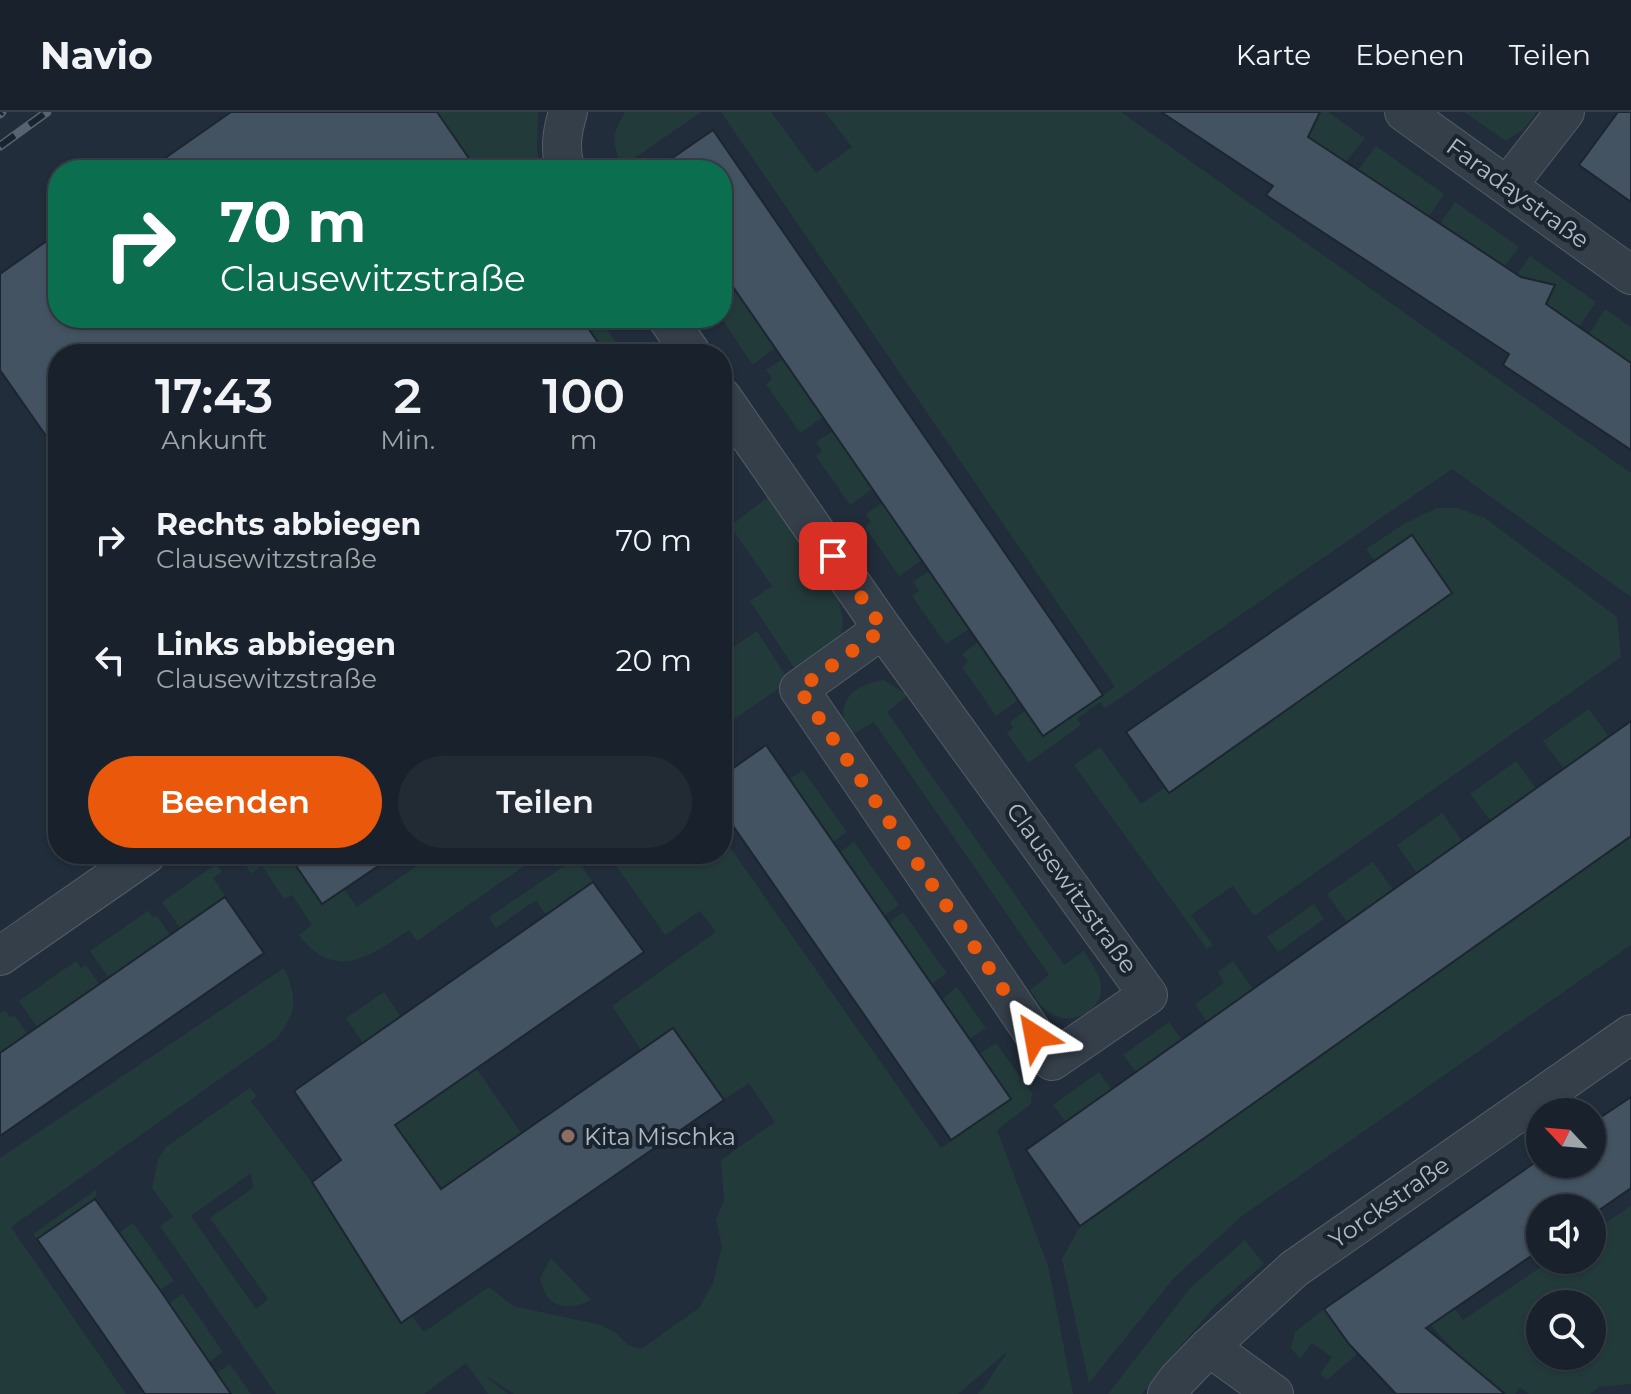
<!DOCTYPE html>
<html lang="de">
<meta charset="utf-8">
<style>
body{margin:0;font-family:Montserrat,sans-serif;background:#222a34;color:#f1f3f6;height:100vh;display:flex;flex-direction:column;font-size:30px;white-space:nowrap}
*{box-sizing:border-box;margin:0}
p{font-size:26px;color:#9fa4a9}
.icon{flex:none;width:44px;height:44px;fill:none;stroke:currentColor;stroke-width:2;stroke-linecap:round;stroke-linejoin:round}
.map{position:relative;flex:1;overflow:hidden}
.panel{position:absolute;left:48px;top:232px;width:684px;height:520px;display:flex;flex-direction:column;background:#19222c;border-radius:32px;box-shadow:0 2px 6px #0004,0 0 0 2px #373f48}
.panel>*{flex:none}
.banner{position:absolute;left:48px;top:48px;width:684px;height:168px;border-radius:32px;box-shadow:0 2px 6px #0004,0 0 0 2px #373f48;background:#0b6e4f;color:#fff;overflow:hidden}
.needle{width:52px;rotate:296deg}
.fabs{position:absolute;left:1526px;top:986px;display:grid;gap:16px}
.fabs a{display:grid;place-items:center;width:80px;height:80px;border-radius:50%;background:#19222c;box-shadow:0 2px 6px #0004,0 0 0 2px #373f48;font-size:40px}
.pin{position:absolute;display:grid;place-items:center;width:68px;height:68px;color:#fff;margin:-34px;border-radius:16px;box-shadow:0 4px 12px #0006}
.me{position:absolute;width:88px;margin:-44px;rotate:326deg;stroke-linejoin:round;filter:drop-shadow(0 0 6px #0008)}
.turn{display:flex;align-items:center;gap:28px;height:168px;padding:0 40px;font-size:36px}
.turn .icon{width:104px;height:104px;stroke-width:2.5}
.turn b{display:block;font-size:56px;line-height:68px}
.eta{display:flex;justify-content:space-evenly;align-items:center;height:136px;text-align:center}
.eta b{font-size:48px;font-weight:600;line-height:56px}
.primary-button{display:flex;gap:16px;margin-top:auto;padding:16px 40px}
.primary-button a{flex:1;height:92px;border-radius:48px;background:#ea580c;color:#fff;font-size:32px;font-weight:600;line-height:92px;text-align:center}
.primary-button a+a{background:#222a34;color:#f1f3f6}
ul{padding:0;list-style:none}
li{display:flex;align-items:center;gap:24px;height:120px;padding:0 40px}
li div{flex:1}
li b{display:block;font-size:30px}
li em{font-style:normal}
header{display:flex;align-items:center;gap:48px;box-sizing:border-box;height:112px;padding:0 40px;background:#19222c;border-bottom:2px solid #373f48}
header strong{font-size:38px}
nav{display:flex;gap:44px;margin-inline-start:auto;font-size:28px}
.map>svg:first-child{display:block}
</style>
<header>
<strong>Navio</strong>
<nav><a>Karte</a><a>Ebenen</a><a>Teilen</a></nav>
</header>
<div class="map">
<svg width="1631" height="1282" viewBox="0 0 1631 1282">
<rect width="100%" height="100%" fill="#212d3a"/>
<g fill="#233a3b" fill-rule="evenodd">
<path d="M 437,0 L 538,0 L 537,38 L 541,58 L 477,58 Z"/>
<path d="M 625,0 L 701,0 L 622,55 C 612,30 611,23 625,0 Z"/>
<path d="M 721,0 L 771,0 L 816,61 L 852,35 L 825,0 L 1121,0 L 1631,361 L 1631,485 L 1452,357 L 1110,593 L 1105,596 L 1100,590 L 1077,607 L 1081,613 L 1028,651 L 1007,621 L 1013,616 L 1010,610 L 1025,599 L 1044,624 L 1115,575 Z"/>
<path d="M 1309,0 L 1328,0 L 1365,26 L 1346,50 L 1308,25 Z"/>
<path d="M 1464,0 L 1537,0 L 1524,17 L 1506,29 Z"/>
<path d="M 1376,34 L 1444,82 L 1429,104 L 1358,58 Z"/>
<path d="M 1455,90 L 1519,135 L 1505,154 L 1440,112 Z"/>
<path d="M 1530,144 L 1596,190 L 1579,215 L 1546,192 L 1553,178 L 1550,171 L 1542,170 L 1536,175 L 1517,162 Z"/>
<path d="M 736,179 L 775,236 L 753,253 L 721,206 L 725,199 L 722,189 Z"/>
<path d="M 1605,197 L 1631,215 L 1631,250 L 1589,222 Z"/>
<path d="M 581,206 L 599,206 L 624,242 L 606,242 Z"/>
<path d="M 783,247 L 823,305 L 800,321 L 766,272 L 772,267 L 766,258 Z"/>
<path d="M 833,319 L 872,377 L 850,393 L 816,344 L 822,339 L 816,330 Z"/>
<path d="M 768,385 L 776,391 C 799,423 868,497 833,537 C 825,547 808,555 798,562 L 750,489 L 772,474 L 730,414 Z"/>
<path d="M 882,391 L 922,448 L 899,464 L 865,415 L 871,410 L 866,402 Z"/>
<path d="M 1437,396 L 1458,396 L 1485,406 L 1617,505 L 1621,545 L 1254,804 L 1233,774 L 1191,803 L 1213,833 L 1207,837 L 1074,653 L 1100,635 L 1141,692 L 1165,675 L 1170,681 L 1452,481 L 1412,423 L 1374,448 L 1366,437 L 1404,412 Z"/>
<path d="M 929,459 L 969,517 L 946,532 L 912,484 L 919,479 L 913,470 Z"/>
<path d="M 757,519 L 789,569 L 722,616 L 722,543 Z"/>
<path d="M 978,530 L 1018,588 L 996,604 L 962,555 L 968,550 L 962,542 Z"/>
<path d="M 883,568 L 908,583 L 887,600 L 1064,853 L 1084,839 C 1090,849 1100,862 1101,874 C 1103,900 1071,914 1051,902 C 1042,897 1036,886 1030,878 L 1049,863 L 874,610 L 850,624 C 833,592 851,573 883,568 Z"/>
<path d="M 1589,597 L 1609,625 L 1564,657 L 1543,629 Z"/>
<path d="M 1516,649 L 1536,677 L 1491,709 L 1470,682 Z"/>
<path d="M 803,658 L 847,720 L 833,730 L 789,667 Z"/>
<path d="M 1442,701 L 1462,729 L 1417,761 L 1397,733 Z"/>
<path d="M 722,724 L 941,1036 L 1010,987 L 979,942 L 996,931 L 1032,981 L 1031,992 L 997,1018 L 1048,1154 L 1073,1282 L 977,1282 L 984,1275 L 1008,1239 L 958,1282 L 514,1282 L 482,1261 L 508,1282 L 488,1282 L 466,1251 L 424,1282 L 276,1282 L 160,1114 L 173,1105 L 152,1076 L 158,1047 L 166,1035 L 250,976 L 257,984 L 251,989 L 315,1075 L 400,1211 L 412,1204 L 424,1220 L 489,1175 L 513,1194 L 601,1213 L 616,1221 L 628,1233 L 641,1237 L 699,1196 L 713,1171 L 722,1134 L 716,1108 L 724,1088 L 721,1048 L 775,1010 L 749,971 L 724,988 L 673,916 L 641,938 L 612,894 L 716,820 L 700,799 L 665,823 L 608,742 L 722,742 ZM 251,1061 L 253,1076 L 210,1106 L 268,1187 L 256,1197 L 191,1104 Z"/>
<path d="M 1631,724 L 1631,833 L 1242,1104 L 1173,1167 L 1089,1271 L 1062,1147 L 1080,1114 Z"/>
<path d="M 854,730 L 899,793 L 884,804 L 840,740 Z"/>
<path d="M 239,742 L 288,742 L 322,792 L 344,777 L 357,795 L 434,742 L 541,742 L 417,829 L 409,818 C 370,844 335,871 299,823 L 312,813 L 292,783 L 284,787 L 262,754 L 251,762 Z"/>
<path d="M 576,746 L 593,770 L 546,803 L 536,788 L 496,816 L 489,805 Z"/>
<path d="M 1373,750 L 1393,778 L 1347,810 L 1327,782 Z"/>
<path d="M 216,752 L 222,760 L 213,766 L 225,784 L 180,816 L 162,790 Z"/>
<path d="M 1314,792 L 1324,807 L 1278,840 L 1267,825 Z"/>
<path d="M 148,799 L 153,806 L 157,804 L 170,823 L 109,866 L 90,839 Z"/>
<path d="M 903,800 L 947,861 L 932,872 L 889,811 Z"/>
<path d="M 76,849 L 81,856 L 86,853 L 99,872 L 37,915 L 19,889 Z"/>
<path d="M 1233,849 L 1253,877 L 1207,910 L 1195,892 L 1224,871 L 1218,860 Z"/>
<path d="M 284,856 C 298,887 297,900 276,927 L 11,1115 L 126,1282 L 0,1282 L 0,1046 Z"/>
<path d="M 957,875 L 986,916 L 969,927 L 942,887 Z"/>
<path d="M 384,880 L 401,905 L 363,931 L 346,906 Z"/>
<path d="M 5,898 L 10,905 L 14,903 L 27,921 L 0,941 L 0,901 Z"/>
<path d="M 1169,910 L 1182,928 L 1136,960 L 1123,943 Z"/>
<path d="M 476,956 L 521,1021 L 441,1077 L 395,1013 Z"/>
<path d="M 1099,960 L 1112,978 L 1066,1010 L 1053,993 Z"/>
<path d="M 97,1077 L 95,1087 L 37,1127 L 33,1122 Z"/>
<path d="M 1631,1094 L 1631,1272 L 1599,1275 L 1590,1282 L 1529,1282 L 1520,1275 L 1515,1282 L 1505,1282 L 1457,1242 L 1431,1213 L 1455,1197 L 1463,1208 L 1551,1148 L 1592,1148 L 1592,1120 ZM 1540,1192 L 1592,1192 L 1592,1244 L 1540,1244 Z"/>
<path d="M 133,1111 L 174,1169 L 160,1178 L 119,1121 Z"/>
<path d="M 1245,1128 L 1264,1152 L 1216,1193 L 1169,1247 L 1142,1282 L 1108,1282 L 1191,1175 Z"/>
<path d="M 551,1146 L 591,1188 C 566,1200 546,1196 540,1166 Z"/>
<path d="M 183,1182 L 223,1240 L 209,1250 L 169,1191 Z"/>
<path d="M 1324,1197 L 1357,1242 L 1327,1268 L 1320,1262 L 1332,1245 L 1312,1231 L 1300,1247 L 1291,1236 L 1295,1220 Z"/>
<path d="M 230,1252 L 251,1282 L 231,1282 L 217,1261 Z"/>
</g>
<g fill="#445361" stroke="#1c2631" stroke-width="2">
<path d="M 231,0 L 437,0 L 477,58 L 148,58 Z"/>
<path d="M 1161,0 L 1320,0 L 1308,25 L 1521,165 L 1555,173 L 1546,192 L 1631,251 L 1631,338 L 1503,253 L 1509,242 L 1266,83 L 1273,74 Z"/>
<path d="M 1618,0 L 1631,0 L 1631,90 L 1579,53 Z"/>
<path d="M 713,18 L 1103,583 L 1043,624 L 722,159 L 722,58 L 655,58 Z"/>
<path d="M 58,121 L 58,206 L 581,206 L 606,242 L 58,242 L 58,341 L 0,258 L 0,162 Z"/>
<path d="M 1412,423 L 1452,481 L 1169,681 L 1126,620 Z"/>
<path d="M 1631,609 L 1631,724 L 1080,1114 L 1026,1038 Z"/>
<path d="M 766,633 L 1011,987 L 951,1028 L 722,698 L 722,664 Z"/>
<path d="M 288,742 L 396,742 L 322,792 Z"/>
<path d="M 593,770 L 644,840 L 395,1013 L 441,1077 L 673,916 L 724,988 L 401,1211 L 312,1070 L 341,1048 L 294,979 Z"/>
<path d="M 225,785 L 264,841 L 0,1024 L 0,941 Z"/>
<path d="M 1631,985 L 1631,1076 L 1592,1103 L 1592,1096 L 1540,1096 L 1540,1138 L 1426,1216 L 1505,1282 L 1396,1282 L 1349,1232 L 1324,1197 L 1540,1047 L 1540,1052 L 1592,1052 L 1592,1011 Z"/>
<path d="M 95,1087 L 160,1178 L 231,1282 L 145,1282 L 37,1127 Z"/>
</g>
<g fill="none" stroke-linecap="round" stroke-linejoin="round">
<g stroke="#535d68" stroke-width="40">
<g id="minor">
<path d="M 1404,0 L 1631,163"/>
<path d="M 566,58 C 559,38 562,20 568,0"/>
<path d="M 1508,73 L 1565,0"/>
<path d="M 667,206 L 692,242"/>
<path d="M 722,285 L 883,517 L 1148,883 L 1052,949 L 799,577 L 883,517"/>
<path d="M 0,844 L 147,742"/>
<path d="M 1209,1235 L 1274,1282"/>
<path d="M 1167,1282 L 1178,1267 L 1209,1235 L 1294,1157 L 1631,922"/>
</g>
</g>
<use href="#minor" stroke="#353f4a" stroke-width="38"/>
<g stroke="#576371" stroke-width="9">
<g id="rail">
<path d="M 0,2 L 2,0"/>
<path d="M 0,34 L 47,0"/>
</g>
</g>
<use href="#rail" stroke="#1a242f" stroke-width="6" stroke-dasharray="18" stroke-linecap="butt"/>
</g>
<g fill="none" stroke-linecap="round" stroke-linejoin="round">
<path stroke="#ea580c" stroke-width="14" stroke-dasharray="0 25.2" d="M 833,444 L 883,517 L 799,577 L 1035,924"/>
</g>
<circle fill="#8d6e63" stroke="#1a242f" stroke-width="3" cx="568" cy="1024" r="8"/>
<g text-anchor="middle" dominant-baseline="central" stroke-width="8" stroke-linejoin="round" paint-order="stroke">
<g font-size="24" fill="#b0bac6" stroke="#1a242f">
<text transform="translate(1518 81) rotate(36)">Faradaystraße</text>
<text transform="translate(1072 776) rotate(54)">Clausewitzstraße</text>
<text transform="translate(1389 1090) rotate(-35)">Yorckstraße</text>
</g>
<g font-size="24" fill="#b0bac6" stroke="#1a242f" text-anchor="start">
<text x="584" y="1024">Kita Mischka</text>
</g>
</g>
</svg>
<div class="fabs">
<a><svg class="needle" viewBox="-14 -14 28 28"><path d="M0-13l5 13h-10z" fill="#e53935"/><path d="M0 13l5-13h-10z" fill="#9fa4a9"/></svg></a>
<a><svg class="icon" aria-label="sound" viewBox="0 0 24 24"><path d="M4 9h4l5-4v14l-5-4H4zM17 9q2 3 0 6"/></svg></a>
<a><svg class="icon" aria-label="search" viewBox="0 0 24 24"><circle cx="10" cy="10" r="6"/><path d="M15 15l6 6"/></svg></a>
</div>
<div class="pin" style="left:833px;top:444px;background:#d93025"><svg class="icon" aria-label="arrive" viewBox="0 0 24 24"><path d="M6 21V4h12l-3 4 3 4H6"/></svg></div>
<svg class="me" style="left:1035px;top:924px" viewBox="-20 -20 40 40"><path d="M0-17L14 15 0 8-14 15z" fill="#ea580c" stroke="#fff" stroke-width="4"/></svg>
<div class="banner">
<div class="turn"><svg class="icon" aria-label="right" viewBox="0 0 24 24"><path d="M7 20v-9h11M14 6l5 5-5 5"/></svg><div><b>70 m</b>Clausewitzstraße</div></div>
</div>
<section class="panel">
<div class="eta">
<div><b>17:43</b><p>Ankunft</p></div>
<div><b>2</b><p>Min.</p></div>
<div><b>100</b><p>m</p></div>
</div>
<ul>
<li><svg class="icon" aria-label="right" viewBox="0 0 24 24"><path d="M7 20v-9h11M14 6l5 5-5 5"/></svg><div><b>Rechts abbiegen</b><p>Clausewitzstraße</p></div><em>70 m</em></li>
<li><svg class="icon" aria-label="left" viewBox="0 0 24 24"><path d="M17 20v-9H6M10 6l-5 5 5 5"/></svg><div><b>Links abbiegen</b><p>Clausewitzstraße</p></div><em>20 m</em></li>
</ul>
<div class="primary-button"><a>Beenden</a><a>Teilen</a></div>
</section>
</div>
